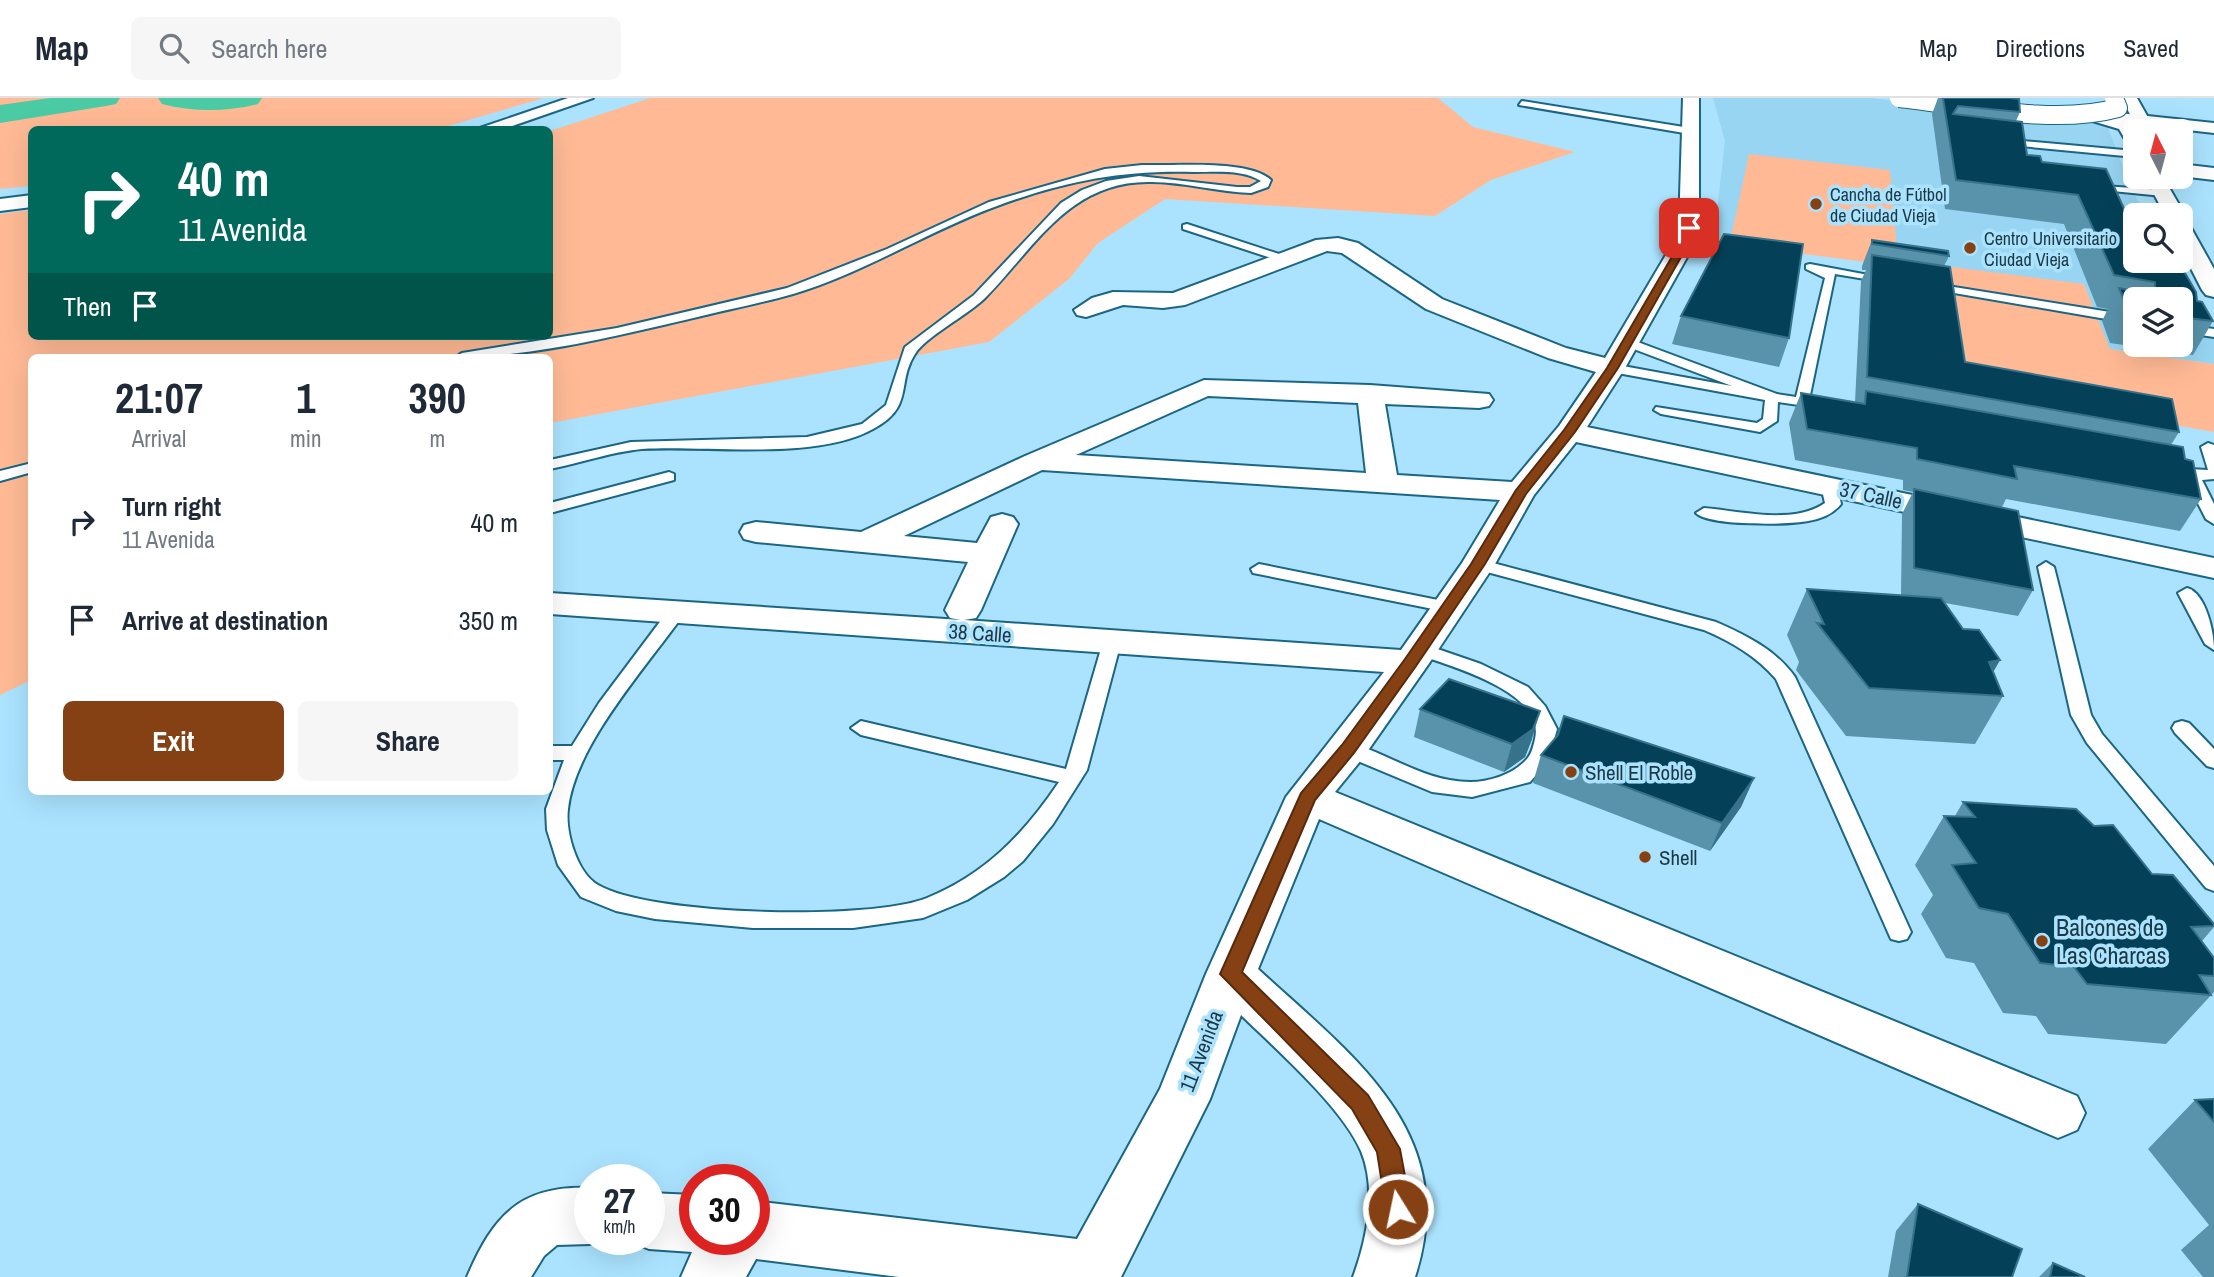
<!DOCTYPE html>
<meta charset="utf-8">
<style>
body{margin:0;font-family:"Archivo Narrow",sans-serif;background:#f6f6f7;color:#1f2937;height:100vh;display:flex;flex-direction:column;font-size:26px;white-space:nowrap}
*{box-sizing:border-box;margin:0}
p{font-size:23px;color:#747a83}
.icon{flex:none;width:38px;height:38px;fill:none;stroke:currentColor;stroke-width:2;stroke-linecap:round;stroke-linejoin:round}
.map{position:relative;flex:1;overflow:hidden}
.drawer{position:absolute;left:28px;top:256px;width:525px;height:441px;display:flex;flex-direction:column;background:#fff;border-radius:10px;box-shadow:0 7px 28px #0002}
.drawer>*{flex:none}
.banner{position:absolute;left:28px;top:28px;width:525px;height:214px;border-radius:10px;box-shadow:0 7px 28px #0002;background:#00695c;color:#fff;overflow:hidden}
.needle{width:46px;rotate:354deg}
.tools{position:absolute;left:2123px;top:21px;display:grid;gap:14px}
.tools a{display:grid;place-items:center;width:70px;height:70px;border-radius:10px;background:#fff;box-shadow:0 7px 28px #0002;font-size:35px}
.speed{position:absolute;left:574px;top:1066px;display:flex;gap:14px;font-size:35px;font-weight:700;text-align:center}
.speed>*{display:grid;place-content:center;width:91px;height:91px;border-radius:50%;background:#fff;box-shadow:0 7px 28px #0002;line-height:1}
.speed small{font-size:18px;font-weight:400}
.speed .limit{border:10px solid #d22;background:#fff;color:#111}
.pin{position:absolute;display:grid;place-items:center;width:60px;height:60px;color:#fff;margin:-30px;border-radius:14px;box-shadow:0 4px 10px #0006}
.me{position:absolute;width:77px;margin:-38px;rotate:350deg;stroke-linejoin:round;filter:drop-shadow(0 0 5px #0008)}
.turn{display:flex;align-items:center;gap:24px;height:147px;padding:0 35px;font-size:32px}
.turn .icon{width:91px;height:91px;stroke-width:2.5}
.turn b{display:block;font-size:49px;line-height:60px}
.then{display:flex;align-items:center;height:66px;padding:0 35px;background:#0003;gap:14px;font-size:26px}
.eta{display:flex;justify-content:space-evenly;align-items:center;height:119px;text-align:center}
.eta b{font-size:42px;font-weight:800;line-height:49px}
.primary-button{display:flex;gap:14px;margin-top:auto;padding:14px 35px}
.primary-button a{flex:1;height:80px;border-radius:10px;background:#854114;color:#fff;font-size:28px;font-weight:800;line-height:80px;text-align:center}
.primary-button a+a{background:#f6f6f7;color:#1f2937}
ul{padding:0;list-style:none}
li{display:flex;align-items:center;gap:21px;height:98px;padding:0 35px}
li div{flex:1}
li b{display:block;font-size:26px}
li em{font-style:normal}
header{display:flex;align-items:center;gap:42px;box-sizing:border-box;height:98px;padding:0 35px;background:#fff;border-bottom:2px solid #e0e1e3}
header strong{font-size:33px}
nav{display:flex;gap:38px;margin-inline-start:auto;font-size:24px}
.search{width:490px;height:63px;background:#f6f6f7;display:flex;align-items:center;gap:18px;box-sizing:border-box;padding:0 24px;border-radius:10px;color:#747a83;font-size:26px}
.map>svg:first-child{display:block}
</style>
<header>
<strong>Map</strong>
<div class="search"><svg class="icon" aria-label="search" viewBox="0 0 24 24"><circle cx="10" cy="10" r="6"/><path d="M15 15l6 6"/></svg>Search here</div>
<nav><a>Map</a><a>Directions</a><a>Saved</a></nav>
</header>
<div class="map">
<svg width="2214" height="1179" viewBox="0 0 2214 1179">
<rect width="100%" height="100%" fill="#abe3fe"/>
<path fill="#97d5f2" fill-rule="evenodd" d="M 1713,0 L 1870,0 L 2107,27 L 2130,88 L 2146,117 L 2135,117 L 2135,163 L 2173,163 L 2214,235 L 2214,266 L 2110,251 L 1898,162 L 1714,139 L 1725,43 ZM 2135,201 L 2180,201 L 2180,247 L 2135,247 Z"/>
<g fill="#ffba95">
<path d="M 0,0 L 544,0 L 438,31 L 32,32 L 31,88 L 0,91 Z"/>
<path d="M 650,0 L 1438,0 L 1473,29 L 1575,54 L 1491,82 L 1435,118 L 1165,101 L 1098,145 L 1069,181 L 989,244 L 550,325 L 550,259 L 32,259 L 31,582 L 0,597 L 0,116 L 31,112 L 32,238 L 550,238 L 550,33 Z"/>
<path d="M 1749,56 L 1890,72 L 1898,162 L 2084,186 L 2110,251 L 2214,266 L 2214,334 L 1971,291 L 1950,175 L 1712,144 L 1714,139 L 1788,148 L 1731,139 Z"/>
</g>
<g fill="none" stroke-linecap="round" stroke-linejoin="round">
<g fill="#4bcba4" fill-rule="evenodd">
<path d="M 50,0 L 120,0 L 116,6 L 106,8 L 0,25 L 0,7 Z"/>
<path d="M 158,0 L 262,0 L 258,6 C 227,14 193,14 162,6 Z"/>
</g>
<g stroke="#1b6684" stroke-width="4">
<g id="lane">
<path d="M 1522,3 L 1690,30 L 1694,33 L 1690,36 L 1519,7 Z"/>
<path d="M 2002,41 L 2135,53 L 2135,59 L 1999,46 Z"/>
<path d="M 1142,67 C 1173,68 1249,61 1271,82 L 1268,89 L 1251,95 C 1217,94 1185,84 1151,84 C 1070,82 1035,149 985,200 C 968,217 925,239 915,256 C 896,285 915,309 873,331 C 815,363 708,347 642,351 C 610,354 581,365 550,371 L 550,362 L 631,344 L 807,339 L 862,326 L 886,307 L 905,249 L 974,197 L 1061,105 L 1082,92 L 1106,83 L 1139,78 L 1237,89 L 1250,89 L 1261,83 C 1243,71 1214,74 1194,74 C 1122,72 1065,83 997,108 C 928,133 864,175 793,196 C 758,206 721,213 685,222 C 611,239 532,259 456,259 L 462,255 L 617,230 L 787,190 L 887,151 L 989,104 L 1105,71 Z"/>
<path d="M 2103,88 L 2163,92 L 2168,95 L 2163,98 L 2112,93 L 2115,104 L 2110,107 L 2105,104 Z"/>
<path d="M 1187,126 L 1288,159 L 1290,161 L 1280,163 L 1183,131 L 1183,127 Z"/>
<path d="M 1810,166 L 1895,182 L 1889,185 L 1835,176 L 1809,302 L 1826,305 L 1826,311 L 1778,304 L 1777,323 L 1760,334 L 1661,316 L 1654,312 L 1656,309 L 1757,325 L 1763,321 L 1765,302 L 1612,274 L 1605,270 L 1612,266 L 1732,288 L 1623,247 L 1623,241 L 1627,240 L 1777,296 L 1796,299 L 1825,180 L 1806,171 L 1806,167 Z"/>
<path d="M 1929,185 L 2135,218 L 2135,226 L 1925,190 L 1923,188 Z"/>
<path d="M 2180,226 L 2214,231 L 2214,239 L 2180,234 Z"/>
<path d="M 2208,345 L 2214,347 L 2214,381 L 2202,382 L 2214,406 L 2214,426 L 2206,421 L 2186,382 L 2165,378 L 2162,375 L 2170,370 L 2208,372 L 2201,349 Z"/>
<path d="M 32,365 L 32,374 L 0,383 L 0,373 Z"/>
<path d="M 669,374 L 674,376 L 674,382 L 550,415 L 550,405 Z"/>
<path d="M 1829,383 L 1837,388 L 1841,406 C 1833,416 1821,421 1808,423 C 1789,427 1709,428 1696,415 L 1704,410 C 1740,413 1794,427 1825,405 L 1821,388 Z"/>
<path d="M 1478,461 L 1716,524 C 1746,537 1776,552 1795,579 L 1911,834 L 1907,841 L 1899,843 L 1891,841 L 1776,581 C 1756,558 1732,544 1704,532 L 1472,470 L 1470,466 Z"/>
<path d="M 2046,464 L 2054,469 L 2091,617 L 2102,636 L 2214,768 L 2214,793 L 2206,790 L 2087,645 L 2071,617 L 2038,469 Z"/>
<path d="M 1259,466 L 1448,504 L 1457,509 L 1448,514 L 1253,475 L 1251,471 Z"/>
<path d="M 2187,490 C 2206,495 2214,535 2214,552 L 2205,546 L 2178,495 Z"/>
<path d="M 677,508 L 686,513 C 649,566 575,646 568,711 C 565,734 577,775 598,787 C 651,818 870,823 927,800 C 986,776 1024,736 1059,684 L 861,637 L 851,630 L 861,623 L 1066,671 L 1103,544 L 1112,538 L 1121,544 L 1087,672 L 1053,726 L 1023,763 L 1004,779 L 967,802 L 923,820 L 853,830 L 753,830 L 655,821 L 616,813 L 581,799 L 558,767 L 547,732 L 546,711 L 564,662 L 550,662 L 550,648 L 572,648 L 599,605 L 671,509 Z"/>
<path d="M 1420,545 L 1481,566 L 1528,589 L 1545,608 L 1557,631 L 1548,663 L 1530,684 L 1472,699 L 1432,694 L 1341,656 L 1338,651 L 1348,644 C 1389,656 1426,684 1470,684 C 1490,684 1514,676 1527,661 C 1532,655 1533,649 1535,641 C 1546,593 1447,567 1413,555 L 1411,551 Z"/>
<path d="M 2182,623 L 2189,625 L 2214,651 L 2214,670 L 2207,668 L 2175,635 L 2172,630 L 2175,625 Z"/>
</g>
</g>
<g stroke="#1b6684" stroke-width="4">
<g id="street">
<path d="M 1683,0 L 1699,0 L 1699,130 L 1695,145 L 1625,270 L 1587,329 L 2214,460 L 2214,480 L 1576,344 L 1534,397 L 1495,466 L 1430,564 L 1362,661 L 1335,694 L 2077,998 L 2085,1015 L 2077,1032 L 2058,1040 L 2039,1032 L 1319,721 L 1258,871 C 1352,958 1462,1034 1415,1179 L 1353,1179 C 1367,1141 1377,1092 1361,1053 C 1342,1009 1276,951 1241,917 L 1210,1001 L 1121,1179 L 899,1179 L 756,1161 L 746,1179 L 681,1179 L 692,1154 L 649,1151 L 628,1143 L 649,1141 L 649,1095 L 695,1097 L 695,1141 L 754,1141 L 754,1103 L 1077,1141 L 1160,991 L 1206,876 L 1286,699 L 1384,574 L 550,516 L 550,495 L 961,522 L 950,520 L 945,512 L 968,464 L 756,444 L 744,441 L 740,434 L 744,427 L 756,424 L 861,434 L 1025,358 L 1204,282 L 1370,287 L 1489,296 L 1493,302 L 1489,308 L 1479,310 L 1385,306 L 1397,377 L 1512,384 L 1559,328 L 1596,274 L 1548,260 L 1426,211 L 1342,155 L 1327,153 L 1185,207 L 1163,210 L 1123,207 L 1086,219 L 1077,217 L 1074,212 L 1092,200 L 1113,194 L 1173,195 L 1316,142 L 1338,140 L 1358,145 L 1442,201 L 1566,250 L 1605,260 L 1673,145 L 1679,130 ZM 1208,298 L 1358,305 L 1366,375 L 1076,357 ZM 1042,372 L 1500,402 L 1462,465 L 1401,552 L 964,522 L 976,520 L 981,512 L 1018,426 L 1013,419 L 1002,416 L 991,419 L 977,445 L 904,438 Z"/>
<path d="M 2095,13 L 2131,24 L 2137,33 L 2135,49 L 2129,48 L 2119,31 L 2089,22 L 2089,14 Z"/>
<path d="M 2180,66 L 2214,70 L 2214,82 L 2180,78 Z"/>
<path d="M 2145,79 L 2163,79 L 2185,117 L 2182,121 L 2180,117 L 2165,117 Z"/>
<path d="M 2180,122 L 2190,128 L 2214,171 L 2214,199 L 2206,197 L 2202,192 L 2180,149 Z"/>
<path d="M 590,1090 L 590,1141 L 603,1141 L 590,1146 L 557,1147 L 544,1158 L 531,1179 L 467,1179 C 493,1118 520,1087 590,1090 Z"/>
</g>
</g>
<g stroke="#1b6684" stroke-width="4">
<path id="secondary" d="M 2121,0 L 2137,0 L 2150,23 L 2148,27 L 2136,27 Z"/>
</g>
<g stroke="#1b6684" stroke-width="4">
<g id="primary">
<path d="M 568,0 L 593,0 L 501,32 L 474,32 Z"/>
<path d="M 2062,9 L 2214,25 L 2214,35 L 2056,17 L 2054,14 Z"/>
<path d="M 32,97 L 32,109 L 0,113 L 0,101 Z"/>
</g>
</g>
<use href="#lane" fill="#fff" fill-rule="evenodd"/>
<use href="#street" fill="#fff" fill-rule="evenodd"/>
<use href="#secondary" fill="#fff" fill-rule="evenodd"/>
<use href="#primary" fill="#fff" fill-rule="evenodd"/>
<g stroke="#1b6684" stroke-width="20" stroke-linecap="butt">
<path id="primary-bridge" d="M 1899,0 C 1967,7 2052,28 2118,10 L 2114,0"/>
</g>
<use href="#primary-bridge" stroke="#fff" stroke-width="18"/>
</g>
<g fill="#5892ab" fill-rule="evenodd">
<path d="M 1938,0 L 2009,0 L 2020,14 L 2016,23 L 2027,57 L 2042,64 L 2131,126 L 2197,203 L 2213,223 L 2193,257 L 2110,245 L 2102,223 L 2108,211 L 2097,209 L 2064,126 L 1945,111 L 1932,16 ZM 2135,201 L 2180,201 L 2180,247 L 2135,247 Z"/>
<path d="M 1872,142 L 1949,158 L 1944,168 L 1965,264 L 2179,334 L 2171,347 L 2185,361 L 2201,401 L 2180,433 L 2006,401 L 2002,409 L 2033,492 L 2018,518 L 1945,505 L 1963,531 L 2000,562 L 1993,574 L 2003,598 L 1975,646 L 1846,638 L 1796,572 L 1799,564 L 1787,537 L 1807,491 L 1901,497 L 1902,416 L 1913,394 L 1903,392 L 1903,382 L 1795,362 L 1789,325 L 1801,295 L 1855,304 L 1861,183 L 1866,172 L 1862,172 L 1862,168 Z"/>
<path d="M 1681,218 L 1789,240 L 1779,269 L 1672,246 Z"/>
<path d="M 1420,611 L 1532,641 L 1525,659 L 1504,674 L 1414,639 Z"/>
<path d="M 1541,657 L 1754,680 L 1741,709 L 1710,753 L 1533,685 Z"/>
<path d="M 1963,704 L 2094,728 L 2152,776 L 2214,826 L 2214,829 L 2202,843 L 2214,860 L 2214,894 L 2166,946 L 2048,936 L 2036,918 L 2003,915 L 1974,865 L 1946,860 L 1921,816 L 1933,797 L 1915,767 L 1944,718 L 1955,718 Z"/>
<path d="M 2214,1001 L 2214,1179 L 2203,1179 L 2181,1152 L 2209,1127 L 2148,1051 L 2195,1002 Z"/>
<path d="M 1918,1106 L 2012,1179 L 1888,1179 L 1896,1133 Z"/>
<path d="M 2053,1165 L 2085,1179 L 2039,1179 Z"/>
</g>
<g fill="#36728a">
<path d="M 2000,562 L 1980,597 L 1989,564 Z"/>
<path d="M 1540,613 L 1532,641 L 1525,659 L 1504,674 L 1512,646 Z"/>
<path d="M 1754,680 L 1741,709 L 1710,753 L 1722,725 Z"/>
</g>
<g fill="#044158" stroke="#36728a" stroke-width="2">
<path d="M 1943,0 L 2009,0 L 2019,1 L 2020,14 L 1958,8 L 1953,16 L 2022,24 L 2027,57 L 2040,58 L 2042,64 L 2106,71 L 2131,126 L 2135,126 L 2135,163 L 2178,163 L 2196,194 L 2197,203 L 2202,204 L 2213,223 L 2180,219 L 2180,201 L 2135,201 L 2135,212 L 2128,211 L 2119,190 L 2152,196 L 2155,193 L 2155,184 L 2114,177 L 2078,97 L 1956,82 Z"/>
<path d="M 1724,136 L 1803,146 L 1789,240 L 1681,218 Z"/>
<path d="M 1872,142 L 1948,153 L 1949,158 L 1872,146 Z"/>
<path d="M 1872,157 L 1950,169 L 1965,264 L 2172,301 L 2179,334 L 1867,279 Z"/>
<path d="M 1866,293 L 2183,349 L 2185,361 L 2193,363 L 2201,401 L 2014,368 L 2017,381 L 1917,361 L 1917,350 L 1807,331 L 1801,295 L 1865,306 Z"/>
<path d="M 1914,391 L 2018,413 L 2033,492 L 1914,470 Z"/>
<path d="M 1807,491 L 1941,500 L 1963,531 L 1979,532 L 2000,562 L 1989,564 L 2003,598 L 1869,590 L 1817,525 L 1824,526 Z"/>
<path d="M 1449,581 L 1540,613 L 1533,631 L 1512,646 L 1420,611 Z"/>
<path d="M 1564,618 L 1754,680 L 1722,725 L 1541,657 L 1558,637 Z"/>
<path d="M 1963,704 L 2076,711 L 2094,728 L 2113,727 L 2152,776 L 2173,777 L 2214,826 L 2214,828 L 2191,829 L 2214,860 L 2214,878 L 2199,877 L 2211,897 L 2087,886 L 2074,869 L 2040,865 L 2008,816 L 1979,810 L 1952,767 L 1976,765 L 1944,718 L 1975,719 Z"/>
<path d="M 2214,1001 L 2214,1024 L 2195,1002 Z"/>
<path d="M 1918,1106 L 2022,1151 L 2012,1179 L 1907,1179 Z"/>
<path d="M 2053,1165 L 2085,1179 L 2050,1179 Z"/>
</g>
<path fill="#854114" stroke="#562a0d" stroke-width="2" d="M 1686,129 L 1693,130 L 1689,145 L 1618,270 L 1575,334 L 1526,396 L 1485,466 L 1416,568 L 1354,655 L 1315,702 L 1242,874 L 1368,997 L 1400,1051 L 1411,1111 L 1407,1119 L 1398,1122 L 1390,1119 L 1386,1111 L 1377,1054 L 1352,1011 L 1220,876 L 1301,695 L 1342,647 L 1405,561 L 1471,466 L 1516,392 L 1564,332 L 1607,270 L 1680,145 Z"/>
<g fill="#854114" stroke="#abe3fe" stroke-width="2.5">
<circle cx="1816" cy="106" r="7"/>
<circle cx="1970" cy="150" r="7"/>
<circle cx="1571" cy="674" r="7"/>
<circle cx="1645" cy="759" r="7"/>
<circle cx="2042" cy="843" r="7"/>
</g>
<g text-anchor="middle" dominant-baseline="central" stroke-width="7" stroke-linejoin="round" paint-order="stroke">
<g font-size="18" fill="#1b3845" stroke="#abe3fe" text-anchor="start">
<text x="1830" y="96">Cancha de Fútbol<tspan x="1830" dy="21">de Ciudad Vieja</tspan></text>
<text x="1984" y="140">Centro Universitario<tspan x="1984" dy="21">Ciudad Vieja</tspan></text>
</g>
<g font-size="21" fill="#1b3845" stroke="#abe3fe">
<text transform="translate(1871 397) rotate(12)">37 Calle</text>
<text transform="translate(980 535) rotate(4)">38 Calle</text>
<text transform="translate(1201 953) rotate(-69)">11 Avenida</text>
</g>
<g font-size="21" fill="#1b3845" stroke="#abe3fe" text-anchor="start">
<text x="1585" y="674">Shell El Roble</text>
<text x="1659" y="759">Shell</text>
</g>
<g font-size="24" fill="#1b3845" stroke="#abe3fe" text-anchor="start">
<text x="2056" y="829">Balcones de<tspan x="2056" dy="28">Las Charcas</tspan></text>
</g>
</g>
</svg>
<div class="tools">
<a><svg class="needle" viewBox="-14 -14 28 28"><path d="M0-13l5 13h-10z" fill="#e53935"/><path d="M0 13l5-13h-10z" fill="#747a83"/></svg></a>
<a><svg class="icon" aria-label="search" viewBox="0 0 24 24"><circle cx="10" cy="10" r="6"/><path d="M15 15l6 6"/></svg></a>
<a><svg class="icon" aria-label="layers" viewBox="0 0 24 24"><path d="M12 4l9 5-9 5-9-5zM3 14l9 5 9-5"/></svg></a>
</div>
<div class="speed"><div>27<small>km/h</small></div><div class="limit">30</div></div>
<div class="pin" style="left:1689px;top:130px;background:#d93025"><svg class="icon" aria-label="arrive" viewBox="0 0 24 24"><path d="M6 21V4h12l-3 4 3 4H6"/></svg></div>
<svg class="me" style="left:1398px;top:1111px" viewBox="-20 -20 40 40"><circle r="17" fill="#854114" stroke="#fff" stroke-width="3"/><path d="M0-11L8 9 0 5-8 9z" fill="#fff"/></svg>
<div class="banner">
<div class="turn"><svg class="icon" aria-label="right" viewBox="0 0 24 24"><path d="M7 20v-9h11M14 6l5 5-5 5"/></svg><div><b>40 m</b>11 Avenida</div></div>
<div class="then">Then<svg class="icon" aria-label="arrive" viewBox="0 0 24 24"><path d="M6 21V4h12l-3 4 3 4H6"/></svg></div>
</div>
<section class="drawer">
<div class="eta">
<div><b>21:07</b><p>Arrival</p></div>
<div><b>1</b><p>min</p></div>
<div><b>390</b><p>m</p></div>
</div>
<ul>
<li><svg class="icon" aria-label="right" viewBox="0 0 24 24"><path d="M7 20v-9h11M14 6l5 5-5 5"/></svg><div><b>Turn right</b><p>11 Avenida</p></div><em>40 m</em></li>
<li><svg class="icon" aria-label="arrive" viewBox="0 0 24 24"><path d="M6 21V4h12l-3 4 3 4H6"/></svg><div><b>Arrive at destination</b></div><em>350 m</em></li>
</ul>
<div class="primary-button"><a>Exit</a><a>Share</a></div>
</section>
</div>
